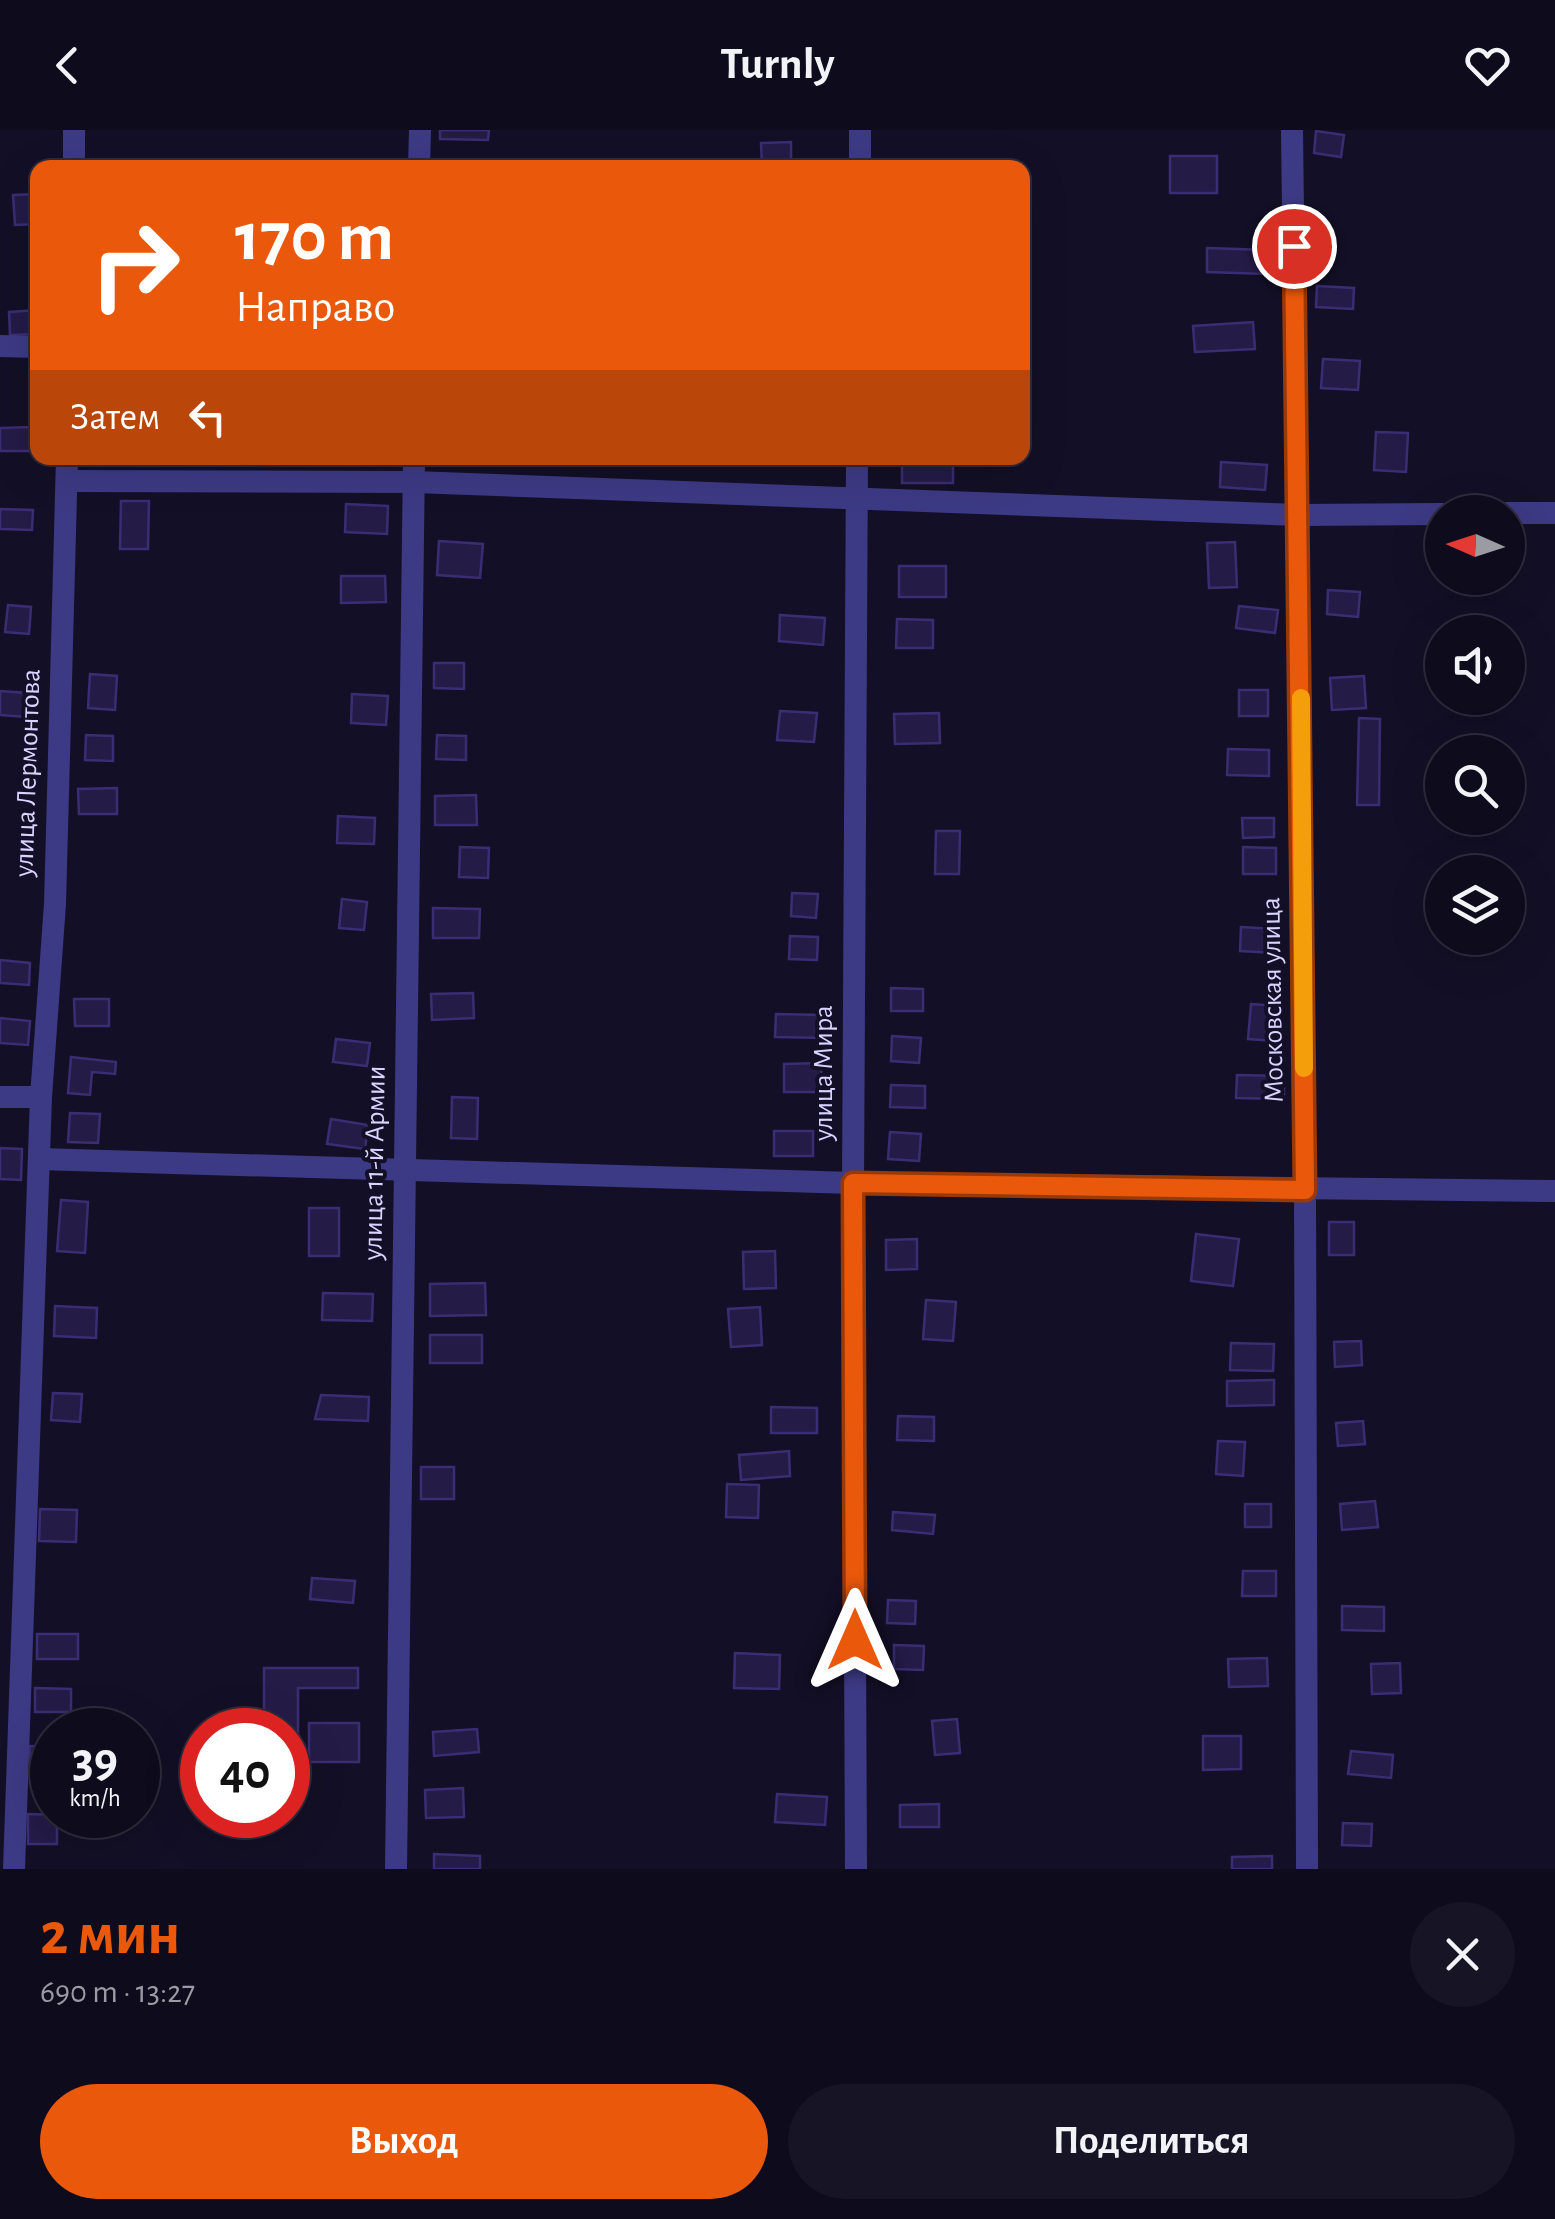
<!DOCTYPE html>
<html lang="ru">
<meta charset="utf-8">
<style>
body{margin:0;font-family:"Alegreya Sans",sans-serif;background:#171425;color:#f1f3f6;height:100vh;display:flex;flex-direction:column;font-size:38px;white-space:nowrap}
*{box-sizing:border-box;margin:0}
p{font-size:32px;color:#9b9ba3}
.icon{flex:none;width:55px;height:55px;fill:none;stroke:currentColor;stroke-width:2;stroke-linecap:round;stroke-linejoin:round}
.map{position:relative;height:1739px;overflow:hidden}
.drawer{display:flex;flex-direction:column;background:#0e0b1c;flex:1}
.drawer>*{flex:none}
.top-card{position:absolute;left:30px;top:30px;width:1000px;height:305px;border-radius:20px;box-shadow:0 10px 40px #0002,0 0 0 2px #2e2b3b;background:#ea580c;color:#fff;overflow:hidden}
.needle{width:65px;rotate:273deg}
.buttons{position:absolute;left:1425px;top:365px;display:grid;gap:20px}
.buttons a{display:grid;place-items:center;width:100px;height:100px;border-radius:50%;background:#0e0b1c;box-shadow:0 10px 40px #0002,0 0 0 2px #2e2b3b;font-size:50px}
.speed{position:absolute;left:30px;top:1578px;display:flex;gap:20px;font-size:50px;font-weight:700;text-align:center}
.speed>*{display:grid;place-content:center;width:130px;height:130px;border-radius:50%;background:#0e0b1c;box-shadow:0 10px 40px #0002,0 0 0 2px #2e2b3b;line-height:1}
.speed small{font-size:25px;font-weight:400}
.speed .limit{border:15px solid #d22;background:#fff;color:#111}
.pin{position:absolute;display:grid;place-items:center;width:85px;height:85px;color:#fff;margin:-42px;border:5px solid #fff;border-radius:50%;box-shadow:0 2px 10px #0007}
.me{position:absolute;width:110px;margin:-55px;rotate:0deg;stroke-linejoin:round;filter:drop-shadow(0 0 8px #0008)}
.turn{display:flex;align-items:center;gap:35px;height:210px;padding:0 40px;font-size:45px}
.turn .icon{width:130px;height:130px;stroke-width:2.5}
.turn b{display:block;font-size:70px;line-height:85px}
.then{display:flex;align-items:center;height:95px;padding:0 40px;background:#0003;gap:20px;font-size:38px}
.round{display:grid;place-items:center;flex:none;width:105px;height:105px;border-radius:52px;background:#171425}
.head{display:flex;align-items:center;justify-content:space-between;height:170px;padding:0 40px}
h1{font-size:60px;font-weight:700;line-height:75px;color:#ea580c}
.cta{display:flex;gap:20px;margin-top:auto;padding:20px 40px}
.cta a{flex:1;height:115px;border-radius:60px;background:#ea580c;color:#fff;font-size:40px;font-weight:700;line-height:115px;text-align:center}
.cta a+a{background:#171425;color:#f1f3f6}
header{display:flex;justify-content:space-between;align-items:center;height:130px;padding:0 40px;background:#0e0b1c;font-size:45px;font-weight:700}
.map>svg:first-child{display:block}
</style>
<header><svg class="icon" aria-label="back" viewBox="0 0 24 24"><path d="M15 5l-7 7 7 7"/></svg>Turnly<svg class="icon" aria-label="heart" viewBox="0 0 24 24"><path d="M12 20l-8-8c-3-5 5-10 8-4 3-6 11-1 8 4z"/></svg></header>
<div class="map">
<svg width="1555" height="1739" viewBox="0 0 1555 1739">
<rect width="100%" height="100%" fill="#130f26"/>
<g fill="#241b47" stroke="#3b2d73" stroke-width="2.5">
<path d="M 440,0 L 489,0 L 488,10 L 440,9 Z"/>
<path d="M 1316,1 L 1344,5 L 1341,27 L 1314,23 Z"/>
<path d="M 791,12 L 791,35 L 762,36 L 761,13 Z"/>
<rect x="1170" y="26" width="47" height="37"/>
<path d="M 38,64 L 38,94 L 15,95 L 13,65 Z"/>
<path d="M 1207,118 L 1267,120 L 1266,144 L 1207,142 Z"/>
<path d="M 1317,156 L 1354,158 L 1353,179 L 1316,177 Z"/>
<path d="M 38,180 L 38,204 L 10,205 L 9,182 Z"/>
<path d="M 1253,192 L 1255,219 L 1195,222 L 1193,196 Z"/>
<path d="M 1323,229 L 1360,231 L 1358,260 L 1321,258 Z"/>
<path d="M 31,297 L 31,321 L 0,321 L 0,298 Z"/>
<path d="M 1376,302 L 1408,303 L 1406,342 L 1374,340 Z"/>
<rect x="902" y="328" width="51" height="25"/>
<path d="M 1221,332 L 1267,335 L 1265,360 L 1220,357 Z"/>
<path d="M 121,371 L 149,371 L 148,419 L 120,419 Z"/>
<path d="M 346,374 L 388,376 L 387,404 L 345,402 Z"/>
<path d="M 0,379 L 33,380 L 32,400 L 0,399 Z"/>
<path d="M 439,411 L 483,414 L 480,448 L 437,445 Z"/>
<path d="M 1235,412 L 1237,457 L 1209,458 L 1207,413 Z"/>
<rect x="899" y="436" width="47" height="31"/>
<path d="M 341,446 L 385,446 L 386,472 L 341,473 Z"/>
<path d="M 1328,460 L 1360,462 L 1358,487 L 1327,484 Z"/>
<path d="M 8,475 L 31,477 L 29,504 L 5,502 Z"/>
<path d="M 1239,476 L 1278,480 L 1275,503 L 1236,498 Z"/>
<path d="M 780,485 L 825,488 L 823,515 L 779,511 Z"/>
<path d="M 897,489 L 933,490 L 933,518 L 896,518 Z"/>
<path d="M 434,533 L 464,533 L 464,559 L 434,558 Z"/>
<path d="M 90,544 L 117,546 L 115,580 L 88,578 Z"/>
<path d="M 1364,546 L 1366,578 L 1332,580 L 1330,548 Z"/>
<rect x="1239" y="560" width="29" height="26"/>
<path d="M 0,561 L 27,563 L 26,587 L 0,585 Z"/>
<path d="M 352,564 L 388,566 L 386,595 L 351,593 Z"/>
<path d="M 780,581 L 817,583 L 814,612 L 777,610 Z"/>
<path d="M 939,583 L 940,613 L 895,614 L 894,584 Z"/>
<path d="M 1359,588 L 1380,589 L 1379,675 L 1357,675 Z"/>
<path d="M 86,605 L 113,606 L 113,631 L 85,630 Z"/>
<path d="M 437,605 L 466,606 L 466,630 L 436,629 Z"/>
<path d="M 1228,619 L 1269,620 L 1269,646 L 1227,645 Z"/>
<path d="M 117,658 L 117,684 L 79,684 L 78,659 Z"/>
<path d="M 476,665 L 477,695 L 435,695 L 435,666 Z"/>
<path d="M 338,686 L 375,688 L 374,714 L 337,713 Z"/>
<path d="M 1242,688 L 1274,688 L 1274,707 L 1243,708 Z"/>
<path d="M 936,701 L 960,701 L 959,744 L 935,744 Z"/>
<path d="M 460,717 L 489,718 L 488,748 L 459,747 Z"/>
<path d="M 1243,717 L 1276,718 L 1276,744 L 1243,744 Z"/>
<path d="M 792,763 L 818,764 L 816,788 L 791,786 Z"/>
<path d="M 342,769 L 367,772 L 364,800 L 339,798 Z"/>
<path d="M 433,778 L 480,779 L 479,808 L 433,808 Z"/>
<path d="M 1241,797 L 1279,799 L 1278,823 L 1240,821 Z"/>
<path d="M 790,806 L 818,807 L 817,830 L 789,829 Z"/>
<path d="M 0,830 L 30,833 L 29,855 L 0,853 Z"/>
<path d="M 891,858 L 923,859 L 923,881 L 891,881 Z"/>
<path d="M 473,863 L 474,888 L 432,890 L 431,864 Z"/>
<path d="M 74,869 L 109,869 L 109,896 L 75,896 Z"/>
<path d="M 1251,874 L 1277,876 L 1275,911 L 1248,909 Z"/>
<path d="M 776,884 L 824,885 L 824,908 L 775,907 Z"/>
<path d="M 0,888 L 30,891 L 28,915 L 0,913 Z"/>
<path d="M 892,906 L 921,908 L 919,933 L 891,931 Z"/>
<path d="M 336,909 L 370,913 L 367,936 L 333,932 Z"/>
<path d="M 71,927 L 116,932 L 115,944 L 92,942 L 90,965 L 68,963 Z"/>
<path d="M 821,933 L 822,962 L 784,962 L 784,934 Z"/>
<path d="M 1237,945 L 1284,946 L 1284,969 L 1236,968 Z"/>
<path d="M 891,955 L 925,956 L 925,978 L 890,977 Z"/>
<path d="M 452,967 L 478,968 L 477,1009 L 451,1008 Z"/>
<path d="M 70,983 L 100,984 L 98,1013 L 68,1012 Z"/>
<path d="M 331,989 L 368,995 L 365,1019 L 327,1014 Z"/>
<rect x="774" y="1001" width="39" height="25"/>
<path d="M 890,1002 L 921,1004 L 919,1031 L 888,1029 Z"/>
<path d="M 0,1018 L 22,1019 L 21,1050 L 0,1049 Z"/>
<path d="M 61,1070 L 88,1072 L 85,1123 L 57,1121 Z"/>
<rect x="309" y="1078" width="30" height="48"/>
<rect x="1329" y="1092" width="25" height="33"/>
<path d="M 1196,1104 L 1239,1109 L 1233,1156 L 1191,1151 Z"/>
<path d="M 917,1109 L 917,1139 L 886,1140 L 886,1110 Z"/>
<path d="M 775,1121 L 776,1158 L 744,1159 L 743,1122 Z"/>
<path d="M 485,1153 L 486,1185 L 430,1186 L 430,1154 Z"/>
<path d="M 323,1163 L 373,1164 L 372,1191 L 322,1190 Z"/>
<path d="M 926,1170 L 956,1172 L 953,1211 L 923,1209 Z"/>
<path d="M 55,1176 L 97,1178 L 96,1208 L 54,1206 Z"/>
<path d="M 760,1177 L 762,1215 L 731,1217 L 728,1179 Z"/>
<rect x="430" y="1205" width="52" height="28"/>
<path d="M 1361,1211 L 1362,1235 L 1335,1237 L 1334,1212 Z"/>
<path d="M 1231,1213 L 1274,1214 L 1273,1241 L 1230,1240 Z"/>
<path d="M 1274,1250 L 1274,1275 L 1227,1276 L 1227,1251 Z"/>
<path d="M 53,1263 L 82,1264 L 80,1292 L 51,1290 Z"/>
<path d="M 321,1265 L 369,1267 L 368,1291 L 315,1289 Z"/>
<path d="M 771,1277 L 817,1278 L 817,1303 L 771,1303 Z"/>
<path d="M 898,1286 L 934,1287 L 934,1311 L 897,1310 Z"/>
<path d="M 1363,1291 L 1365,1314 L 1338,1316 L 1336,1293 Z"/>
<path d="M 1218,1311 L 1245,1312 L 1243,1346 L 1216,1344 Z"/>
<path d="M 789,1321 L 790,1346 L 741,1350 L 739,1325 Z"/>
<rect x="421" y="1337" width="33" height="32"/>
<path d="M 727,1354 L 759,1355 L 758,1388 L 726,1387 Z"/>
<path d="M 1375,1371 L 1378,1397 L 1342,1400 L 1340,1374 Z"/>
<rect x="1245" y="1374" width="26" height="23"/>
<path d="M 40,1379 L 77,1380 L 76,1412 L 39,1411 Z"/>
<path d="M 893,1382 L 935,1385 L 933,1404 L 892,1400 Z"/>
<path d="M 1243,1441 L 1276,1441 L 1276,1466 L 1242,1466 Z"/>
<path d="M 312,1448 L 355,1451 L 353,1473 L 310,1469 Z"/>
<path d="M 888,1470 L 916,1471 L 915,1494 L 887,1493 Z"/>
<path d="M 1342,1476 L 1384,1477 L 1384,1501 L 1342,1500 Z"/>
<rect x="37" y="1504" width="41" height="25"/>
<path d="M 894,1515 L 924,1516 L 923,1540 L 894,1539 Z"/>
<path d="M 735,1523 L 780,1525 L 779,1559 L 734,1558 Z"/>
<path d="M 1267,1528 L 1268,1556 L 1229,1557 L 1228,1529 Z"/>
<path d="M 1400,1533 L 1401,1563 L 1372,1564 L 1371,1534 Z"/>
<path d="M 264,1538 L 358,1538 L 358,1558 L 298,1558 L 298,1624 L 288,1624 L 288,1600 L 264,1600 Z"/>
<path d="M 35,1558 L 71,1559 L 71,1582 L 35,1582 Z"/>
<path d="M 957,1589 L 960,1623 L 935,1625 L 932,1591 Z"/>
<rect x="309" y="1593" width="50" height="39"/>
<path d="M 477,1599 L 479,1622 L 434,1626 L 433,1602 Z"/>
<path d="M 1203,1606 L 1241,1606 L 1241,1639 L 1203,1640 Z"/>
<path d="M 30,1616 L 52,1617 L 52,1645 L 30,1645 Z"/>
<path d="M 1351,1621 L 1393,1625 L 1391,1648 L 1348,1644 Z"/>
<path d="M 463,1658 L 464,1687 L 426,1688 L 425,1660 Z"/>
<path d="M 777,1664 L 827,1667 L 825,1695 L 775,1692 Z"/>
<path d="M 939,1674 L 939,1697 L 900,1697 L 900,1675 Z"/>
<path d="M 28,1684 L 57,1685 L 57,1714 L 28,1714 Z"/>
<path d="M 1343,1693 L 1372,1694 L 1371,1716 L 1342,1715 Z"/>
<path d="M 434,1724 L 480,1726 L 480,1739 L 434,1739 Z"/>
<path d="M 1272,1726 L 1272,1739 L 1232,1739 L 1232,1727 Z"/>
</g>
<g fill="none" stroke-linecap="round" stroke-linejoin="round">
<g stroke="#3d3a85" stroke-width="22">
<path d="M 1292,0 L 1305,1060 L 1307,1739"/>
<path d="M 74,38 L 74,0"/>
<path d="M 419,38 L 420,0"/>
<path d="M 860,38 L 860,0"/>
<path d="M 0,216 L 38,217"/>
<path d="M 67,351 L 414,352 L 1299,385 L 1442,384"/>
<path d="M 1508,383 L 1555,383"/>
<path d="M 0,967 L 41,967"/>
<path d="M 39,1029 L 853,1053 L 1555,1061"/>
<path d="M 14,1739 L 41,967 L 55,774 L 67,328"/>
<path d="M 396,1739 L 414,328"/>
<path d="M 856,1739 L 853,1053 L 857,328"/>
</g>
</g>
<g fill="none" stroke-linecap="round" stroke-linejoin="round">
<g stroke="#983908" stroke-width="25">
<path id="route" d="M 855,1510 L 853,1053 L 1305,1060 L 1294,116"/>
</g>
<use href="#route" stroke="#ea580c" stroke-width="18"/>
<path stroke="#f59e0b" stroke-width="18" d="M 1301,568 L 1304,938"/>
</g>
<g text-anchor="middle" dominant-baseline="central" stroke-width="8" stroke-linejoin="round" paint-order="stroke">
<g font-size="28" fill="#d9d4ff" stroke="#130f26">
<text transform="translate(28 643) rotate(-88)">улица Лермонтова</text>
<text transform="translate(1273 870) rotate(-91)">Московская улица</text>
<text transform="translate(824 943) rotate(-90)">улица Мира</text>
<text transform="translate(375 1033) rotate(-89)">улица 11-й Армии</text>
</g>
</g>
</svg>
<div class="buttons">
<a><svg class="needle" viewBox="-14 -14 28 28"><path d="M0-13l5 13h-10z" fill="#e53935"/><path d="M0 13l5-13h-10z" fill="#9b9ba3"/></svg></a>
<a><svg class="icon" aria-label="sound" viewBox="0 0 24 24"><path d="M4 9h4l5-4v14l-5-4H4zM17 9q2 3 0 6"/></svg></a>
<a><svg class="icon" aria-label="search" viewBox="0 0 24 24"><circle cx="10" cy="10" r="6"/><path d="M15 15l6 6"/></svg></a>
<a><svg class="icon" aria-label="layers" viewBox="0 0 24 24"><path d="M12 4l9 5-9 5-9-5zM3 14l9 5 9-5"/></svg></a>
</div>
<div class="speed"><div>39<small>km/h</small></div><div class="limit">40</div></div>
<div class="pin" style="left:1294px;top:116px;background:#d93025"><svg class="icon" aria-label="arrive" viewBox="0 0 24 24"><path d="M6 21V4h12l-3 4 3 4H6"/></svg></div>
<svg class="me" style="left:855px;top:1510px" viewBox="-20 -20 40 40"><path d="M0-17L14 15 0 8-14 15z" fill="#ea580c" stroke="#fff" stroke-width="4"/></svg>
<div class="top-card">
<div class="turn"><svg class="icon" aria-label="right" viewBox="0 0 24 24"><path d="M7 20v-9h11M14 6l5 5-5 5"/></svg><div><b>170 m</b>Направо</div></div>
<div class="then">Затем<svg class="icon" aria-label="left" viewBox="0 0 24 24"><path d="M17 20v-9H6M10 6l-5 5 5 5"/></svg></div>
</div>
</div>
<section class="drawer">
<div class="head"><div><h1>2 мин</h1><p>690 m · 13:27</p></div><a class="round"><svg class="icon" aria-label="close" viewBox="0 0 24 24"><path d="M6 6l12 12M18 6L6 18"/></svg></a></div>
<div class="cta"><a>Выход</a><a>Поделиться</a></div>
</section>
